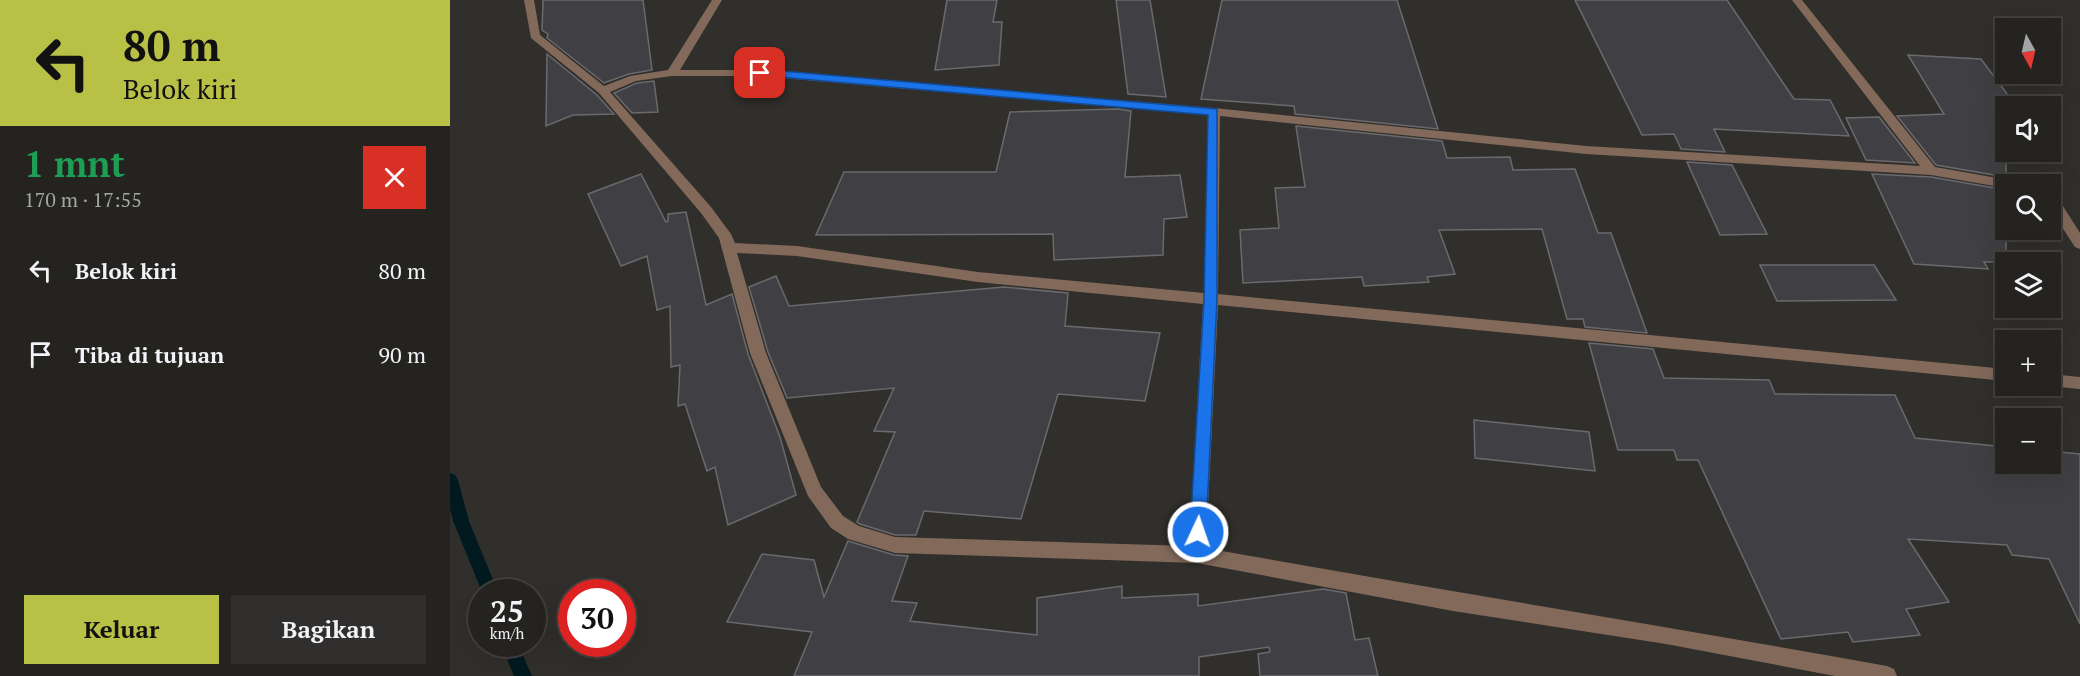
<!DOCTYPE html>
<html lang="id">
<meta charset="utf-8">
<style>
body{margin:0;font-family:"PT Serif",serif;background:#312f2d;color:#f1f3f6;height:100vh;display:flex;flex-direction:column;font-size:22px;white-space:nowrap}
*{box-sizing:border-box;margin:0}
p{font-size:20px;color:#a3a4a5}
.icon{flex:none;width:33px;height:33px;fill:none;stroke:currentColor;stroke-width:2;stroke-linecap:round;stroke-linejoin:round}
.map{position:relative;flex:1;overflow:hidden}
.details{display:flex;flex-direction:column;background:#252320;width:450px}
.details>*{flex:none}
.top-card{background:#b9c046;color:#111;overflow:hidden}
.needle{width:39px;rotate:172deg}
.tools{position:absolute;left:1545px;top:18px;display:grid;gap:12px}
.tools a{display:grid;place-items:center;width:66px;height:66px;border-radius:0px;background:#252320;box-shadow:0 6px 24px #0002,0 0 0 2px #42403e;font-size:30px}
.speed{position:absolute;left:18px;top:579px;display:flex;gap:12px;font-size:30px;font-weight:700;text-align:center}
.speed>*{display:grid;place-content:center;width:78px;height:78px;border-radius:50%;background:#252320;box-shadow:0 6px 24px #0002,0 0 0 2px #42403e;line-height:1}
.speed small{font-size:15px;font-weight:400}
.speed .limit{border:9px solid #d22;background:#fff;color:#111}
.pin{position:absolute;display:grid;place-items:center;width:51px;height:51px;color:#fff;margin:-26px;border-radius:12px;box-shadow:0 3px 9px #0006}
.me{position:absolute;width:66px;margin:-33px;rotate:3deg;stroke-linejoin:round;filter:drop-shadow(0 0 4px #0008)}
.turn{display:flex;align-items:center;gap:21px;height:126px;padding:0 24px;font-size:27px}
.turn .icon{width:78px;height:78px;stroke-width:2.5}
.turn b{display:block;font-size:42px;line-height:51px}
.round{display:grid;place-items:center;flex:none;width:63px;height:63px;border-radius:0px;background:#312f2d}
.overview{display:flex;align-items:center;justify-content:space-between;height:102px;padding:0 24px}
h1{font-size:36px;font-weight:700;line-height:45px;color:#1e9e55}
.button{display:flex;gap:12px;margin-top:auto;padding:12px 24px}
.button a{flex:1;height:69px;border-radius:0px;background:#b9c046;color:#111;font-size:24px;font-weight:700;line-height:69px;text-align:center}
.button a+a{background:#312f2d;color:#f1f3f6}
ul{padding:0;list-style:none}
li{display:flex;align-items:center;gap:18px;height:84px;padding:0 24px}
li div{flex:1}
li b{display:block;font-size:22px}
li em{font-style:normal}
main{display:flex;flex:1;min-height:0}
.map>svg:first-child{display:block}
</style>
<main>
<section class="details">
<div class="top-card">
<div class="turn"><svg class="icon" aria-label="left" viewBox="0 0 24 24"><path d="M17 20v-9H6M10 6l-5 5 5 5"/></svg><div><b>80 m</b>Belok kiri</div></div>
</div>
<div class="overview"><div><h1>1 mnt</h1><p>170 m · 17:55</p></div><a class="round" style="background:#d93025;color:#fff"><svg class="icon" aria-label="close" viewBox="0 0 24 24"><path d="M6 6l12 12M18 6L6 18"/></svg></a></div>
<ul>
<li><svg class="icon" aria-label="left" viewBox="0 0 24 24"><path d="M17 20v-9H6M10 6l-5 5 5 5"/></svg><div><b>Belok kiri</b></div><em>80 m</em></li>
<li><svg class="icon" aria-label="arrive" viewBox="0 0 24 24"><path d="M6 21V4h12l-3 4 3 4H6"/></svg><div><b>Tiba di tujuan</b></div><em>90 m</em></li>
</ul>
<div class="button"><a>Keluar</a><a>Bagikan</a></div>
</section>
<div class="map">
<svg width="1630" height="676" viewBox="0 0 1630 676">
<rect width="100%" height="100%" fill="#312f2b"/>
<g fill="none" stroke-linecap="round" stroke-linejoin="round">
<g fill="#001a20" fill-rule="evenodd">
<path d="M 0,473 L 5,475 L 8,480 L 19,521 L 48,592 L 32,592 L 3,521 L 0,509 Z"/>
<path d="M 51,644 L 68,644 L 82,676 L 64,676 Z"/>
</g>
</g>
<g fill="#404044" stroke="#6a6a6e" stroke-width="1.5">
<path d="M 93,0 L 193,0 L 202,70 L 179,74 L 154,83 L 97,38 L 98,34 L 92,30 Z"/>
<path d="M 497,0 L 547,0 L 543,22 L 552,22 L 549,65 L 485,70 Z"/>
<path d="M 666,0 L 700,0 L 716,97 L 678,94 Z"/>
<path d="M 772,0 L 947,0 L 988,129 L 845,114 L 844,106 L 751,99 Z"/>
<path d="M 1125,0 L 1277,0 L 1344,99 L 1380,100 L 1399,136 L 1264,129 L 1275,152 L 1231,149 L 1224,134 L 1192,135 Z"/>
<path d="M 97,54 L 147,95 L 164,114 L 123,115 L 96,126 Z"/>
<path d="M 1458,55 L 1531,59 L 1566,106 L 1556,106 L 1556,152 L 1599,153 L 1556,154 L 1556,177 L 1486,165 L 1447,116 L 1494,114 Z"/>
<path d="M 204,81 L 208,112 L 182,113 L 164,93 L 187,83 Z"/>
<path d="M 668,109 L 681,111 L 675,177 L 730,175 L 737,217 L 714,219 L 713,255 L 604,260 L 603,234 L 366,235 L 394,172 L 546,172 L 560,112 Z"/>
<path d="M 1429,117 L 1465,163 L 1416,160 L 1396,118 Z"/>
<path d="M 846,126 L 992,141 L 997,158 L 1060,157 L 1063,170 L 1125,169 L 1148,233 L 1161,233 L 1197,333 L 1135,327 L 1133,319 L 1117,319 L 1092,229 L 989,230 L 1005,274 L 977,277 L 979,282 L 914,286 L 912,277 L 793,283 L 790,230 L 829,228 L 825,188 L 855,187 Z"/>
<path d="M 1237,162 L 1282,165 L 1317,234 L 1270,235 Z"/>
<path d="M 191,174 L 216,222 L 218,221 L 218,214 L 236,212 L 256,305 L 282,294 L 298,354 L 330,437 L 346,495 L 278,525 L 265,467 L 257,471 L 235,404 L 228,406 L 230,365 L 221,367 L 220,306 L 207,310 L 197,256 L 171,266 L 138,194 Z"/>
<path d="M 1422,174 L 1481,177 L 1556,190 L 1556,262 L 1534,262 L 1538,269 L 1464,264 Z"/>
<path d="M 1310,265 L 1424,265 L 1446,300 L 1327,301 Z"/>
<path d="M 326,276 L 339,306 L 554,287 L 618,293 L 615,326 L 710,333 L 695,401 L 608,394 L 571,519 L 474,511 L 466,535 L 445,535 L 410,524 L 407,522 L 445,432 L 424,431 L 444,388 L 337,398 L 318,352 L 299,287 Z"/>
<path d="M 1139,343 L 1203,349 L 1214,378 L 1319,380 L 1325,394 L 1445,395 L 1465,438 L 1556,447 L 1556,464 L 1600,464 L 1600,451 L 1630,454 L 1630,624 L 1599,559 L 1562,555 L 1557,545 L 1458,539 L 1499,602 L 1456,609 L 1470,635 L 1403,642 L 1398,632 L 1331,639 L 1248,460 L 1227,460 L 1224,450 L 1168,450 Z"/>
<path d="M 1024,420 L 1139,432 L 1145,471 L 1025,458 Z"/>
<path d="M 398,541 L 444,555 L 458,556 L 442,601 L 467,603 L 460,621 L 587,635 L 587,598 L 672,586 L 672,598 L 748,594 L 748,606 L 873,589 L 896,593 L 905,640 L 919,638 L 928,676 L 810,676 L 808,654 L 820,652 L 819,647 L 749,657 L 749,676 L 344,676 L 362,632 L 277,622 L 312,554 L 364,560 L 374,597 Z"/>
</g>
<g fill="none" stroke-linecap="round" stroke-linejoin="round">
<g fill="#82695a" fill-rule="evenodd">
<path d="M 74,0 L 84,0 L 90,35 L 154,86 L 180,76 L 218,70 L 262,0 L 272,0 L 230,70 L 310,70 L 764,108 L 1136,146 L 1470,166 L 1342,0 L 1352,0 L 1485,167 L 1559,180 L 1564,181 L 1565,184 L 1556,184 L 1556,188 L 1481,175 L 1136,154 L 770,116 L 768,294 L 1556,369 L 1556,381 L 768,305 L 756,548 C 983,589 1210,625 1437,666 L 1444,669 L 1447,676 L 1385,676 L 1216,644 L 1003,611 L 747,563 L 445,553 L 398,539 L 381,528 L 358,496 L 300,353 L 269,238 L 251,213 L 149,93 L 81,38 ZM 222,76 L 310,76 L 758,115 L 754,293 L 528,272 L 347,246 L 285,243 L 281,234 L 261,207 L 160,92 L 186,81 ZM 287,253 L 347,256 L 528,282 L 753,304 L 739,546 L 445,537 L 409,526 L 393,516 L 371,487 L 316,353 Z"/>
<path d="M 1600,198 L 1611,203 L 1630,233 L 1630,249 L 1625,247 L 1600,209 Z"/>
<path d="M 1600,374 L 1630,377 L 1630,389 L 1598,386 L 1600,386 Z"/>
</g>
</g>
<path fill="#1a73e8" stroke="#114b97" stroke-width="1.5" d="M 310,69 L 767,109 L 767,299 L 756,532 L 754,537 L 748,539 L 742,537 L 740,532 L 754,299 L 758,115 L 306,75 L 305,73 Z"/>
</svg>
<div class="tools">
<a><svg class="needle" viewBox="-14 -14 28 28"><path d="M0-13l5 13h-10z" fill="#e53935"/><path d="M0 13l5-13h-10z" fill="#a3a4a5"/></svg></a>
<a><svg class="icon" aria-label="sound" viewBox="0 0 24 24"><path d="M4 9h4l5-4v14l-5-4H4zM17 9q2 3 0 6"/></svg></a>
<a><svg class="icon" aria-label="search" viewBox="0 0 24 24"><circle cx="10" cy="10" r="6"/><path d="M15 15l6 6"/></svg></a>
<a><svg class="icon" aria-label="layers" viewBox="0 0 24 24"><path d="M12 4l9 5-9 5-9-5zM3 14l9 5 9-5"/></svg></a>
<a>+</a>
<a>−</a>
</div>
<div class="speed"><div>25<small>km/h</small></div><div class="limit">30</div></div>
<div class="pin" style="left:310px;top:73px;background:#d93025"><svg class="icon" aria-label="arrive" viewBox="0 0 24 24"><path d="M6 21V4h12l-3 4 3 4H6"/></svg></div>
<svg class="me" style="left:748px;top:532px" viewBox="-20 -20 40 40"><circle r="17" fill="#1a73e8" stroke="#fff" stroke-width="3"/><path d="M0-11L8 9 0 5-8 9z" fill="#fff"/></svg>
</div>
</main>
